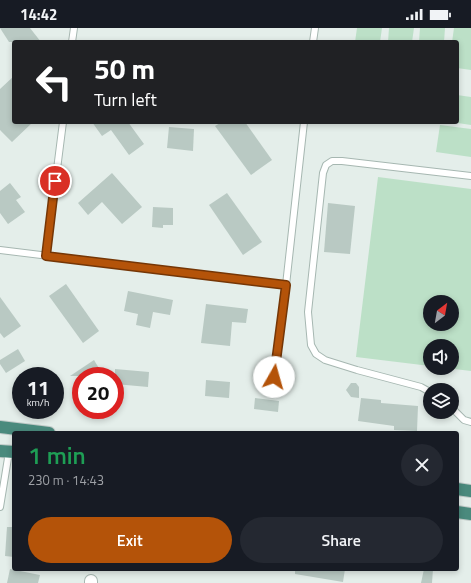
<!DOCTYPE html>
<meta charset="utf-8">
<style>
body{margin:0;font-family:"Titillium Web",sans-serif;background:#242831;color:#f1f3f6;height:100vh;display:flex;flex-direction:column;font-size:15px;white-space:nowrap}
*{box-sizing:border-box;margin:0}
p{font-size:13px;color:#9ea1a6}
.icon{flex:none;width:22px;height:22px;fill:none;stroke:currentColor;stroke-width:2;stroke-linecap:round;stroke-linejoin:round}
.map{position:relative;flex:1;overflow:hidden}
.side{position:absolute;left:12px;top:403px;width:447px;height:140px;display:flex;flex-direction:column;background:#171b24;border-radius:4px;box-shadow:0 2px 6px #0003}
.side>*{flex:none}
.guide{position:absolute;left:12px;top:12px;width:447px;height:84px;border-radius:4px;box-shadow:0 2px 6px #0003;background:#202124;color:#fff;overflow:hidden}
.needle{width:26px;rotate:31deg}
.fabs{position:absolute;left:423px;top:267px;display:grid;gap:8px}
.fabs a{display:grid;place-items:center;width:36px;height:36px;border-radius:50%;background:#171b24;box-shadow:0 2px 6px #0003;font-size:20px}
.speed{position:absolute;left:12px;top:339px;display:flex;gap:8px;font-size:20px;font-weight:700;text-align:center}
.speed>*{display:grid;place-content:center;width:52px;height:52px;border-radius:50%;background:#171b24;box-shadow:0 2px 6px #0003;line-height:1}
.speed small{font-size:10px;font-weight:400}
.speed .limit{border:6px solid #d22;background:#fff;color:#111}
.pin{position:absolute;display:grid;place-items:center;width:34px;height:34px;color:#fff;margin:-17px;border:2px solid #fff;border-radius:50%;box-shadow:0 1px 4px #0007}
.me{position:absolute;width:44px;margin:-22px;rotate:7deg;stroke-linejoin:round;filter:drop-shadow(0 0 3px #0008)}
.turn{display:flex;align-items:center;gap:14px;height:84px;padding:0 16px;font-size:18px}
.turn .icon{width:52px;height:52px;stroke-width:2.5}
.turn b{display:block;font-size:28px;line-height:34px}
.round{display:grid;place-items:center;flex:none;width:42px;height:42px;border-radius:21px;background:#242831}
.overview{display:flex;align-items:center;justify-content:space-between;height:68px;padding:0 16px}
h1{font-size:24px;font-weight:600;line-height:30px;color:#1e9e55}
.action{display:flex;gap:8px;margin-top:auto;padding:8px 16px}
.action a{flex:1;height:46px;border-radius:24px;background:#b45309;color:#fff;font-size:16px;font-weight:600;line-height:46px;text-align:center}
.action a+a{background:#242831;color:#f1f3f6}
.status{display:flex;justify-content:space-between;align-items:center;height:28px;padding:0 20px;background:#171b24;direction:ltr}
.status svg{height:11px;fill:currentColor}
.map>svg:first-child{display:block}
</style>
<div class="status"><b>14:42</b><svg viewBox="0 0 49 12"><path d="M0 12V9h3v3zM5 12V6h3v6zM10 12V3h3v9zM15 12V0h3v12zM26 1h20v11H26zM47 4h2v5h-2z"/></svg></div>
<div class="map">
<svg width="471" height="555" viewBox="0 0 471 555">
<rect width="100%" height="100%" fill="#e4eeea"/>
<g fill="#bce0c7" fill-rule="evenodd">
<path d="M 357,0 L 382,0 L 380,14 L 355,14 Z"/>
<path d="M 389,0 L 414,0 L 412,14 L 388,14 Z"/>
<path d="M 420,0 L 445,0 L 444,14 L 419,14 Z"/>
<path d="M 454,0 L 471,0 L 471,42 L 457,40 L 457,14 L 452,14 Z"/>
<path d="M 457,67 L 471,69 L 471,97 L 451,94 L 457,94 Z"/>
<path d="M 440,97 L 471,101 L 471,129 L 436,124 Z"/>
<path d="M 378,149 L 471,161 L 471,343 L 446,340 L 452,340 L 452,318 L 430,318 L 430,338 L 356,329 ZM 430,274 L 452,274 L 452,296 L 430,296 Z"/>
</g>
<g fill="#b9c9c3">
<path d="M 0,0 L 30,0 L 41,14 L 9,14 Z"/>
<path d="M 14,48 L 14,94 L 33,94 L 12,114 L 0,102 L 0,61 Z"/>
<path d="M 92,94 L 128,94 L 144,116 L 129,127 L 111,102 L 102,108 Z"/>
<path d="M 222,94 L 245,94 L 272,132 L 251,147 L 215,98 Z"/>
<path d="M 169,99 L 194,101 L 193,123 L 167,120 Z"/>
<path d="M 112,145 L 142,179 L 122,196 L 102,174 L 88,187 L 78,175 Z"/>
<path d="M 10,155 L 21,169 L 16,172 L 25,184 L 8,196 L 0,185 L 0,163 Z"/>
<path d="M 227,165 L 262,214 L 243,227 L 209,177 Z"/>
<path d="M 328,175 L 355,178 L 350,226 L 324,224 Z"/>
<path d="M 153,179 L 173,180 L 173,197 L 163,197 L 163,200 L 152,199 Z"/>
<path d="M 66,256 L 99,303 L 83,315 L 49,268 Z"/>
<path d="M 128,263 L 173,272 L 170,287 L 153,284 L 150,300 L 136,297 L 138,286 L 124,283 Z"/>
<path d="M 0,269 L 21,298 L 4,310 L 0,305 Z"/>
<path d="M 206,276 L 248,281 L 246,295 L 232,294 L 230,318 L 201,315 Z"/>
<path d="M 18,321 L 25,333 L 6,345 L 0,336 L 0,332 Z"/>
<path d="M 94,332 L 100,342 L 92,348 L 70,348 Z"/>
<path d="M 115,341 L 149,344 L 148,359 L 115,356 Z"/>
<path d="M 206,352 L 230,354 L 229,370 L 205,368 Z"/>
<path d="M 351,355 L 356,355 L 359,359 L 359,370 L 351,369 L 346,362 Z"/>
<path d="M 255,370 L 279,373 L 278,384 L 254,381 Z"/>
<path d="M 361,370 L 381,372 L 381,375 L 418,378 L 417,403 L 394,402 L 394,398 L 358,393 Z"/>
<path d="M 7,499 L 14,499 L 14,529 L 5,528 Z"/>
<path d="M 10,541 L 40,547 L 38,555 L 7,555 Z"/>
<path d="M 295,541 L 345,541 L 343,554 L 295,546 Z"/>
<path d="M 424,541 L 433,541 L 432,555 L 421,555 Z"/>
</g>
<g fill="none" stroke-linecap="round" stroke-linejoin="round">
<g stroke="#a6b7b1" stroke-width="8">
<g id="service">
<path d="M 72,14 L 74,0"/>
<path d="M 313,14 L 315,0"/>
<path d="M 0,222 L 286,257"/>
<path d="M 46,228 L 63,94"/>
<path d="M 274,349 L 286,257 L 304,94"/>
<path d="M 430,364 L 421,359 L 357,342 L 325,332 L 316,326 L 311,317 L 308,284 L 323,145 L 326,137 L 332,133 L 342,133 L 471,148"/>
<path d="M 452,380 L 464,392 L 471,394"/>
<path d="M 0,479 L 9,424"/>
</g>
</g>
<g stroke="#a6b7b1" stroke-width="14">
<path id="minor" d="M 91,553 L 91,555"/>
</g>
<g stroke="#c1cac8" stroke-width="14">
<g id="trunk">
<path d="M 0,399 L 49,405"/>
<path d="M 0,423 L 14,424"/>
<path d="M 457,461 L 471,463"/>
<path d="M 457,484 L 471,486"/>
</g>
</g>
<use href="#service" stroke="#fff" stroke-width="6"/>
<use href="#minor" stroke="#fff" stroke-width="12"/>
<use href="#trunk" stroke="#4a8a7d" stroke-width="12"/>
</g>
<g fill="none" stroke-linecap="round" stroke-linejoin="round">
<g stroke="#753606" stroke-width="10">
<path id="route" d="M 55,153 L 46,228 L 286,257 L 274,349"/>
</g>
<use href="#route" stroke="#b45309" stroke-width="7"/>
</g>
</svg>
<div class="fabs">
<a><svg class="needle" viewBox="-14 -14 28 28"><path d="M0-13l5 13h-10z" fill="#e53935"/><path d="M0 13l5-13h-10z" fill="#9ea1a6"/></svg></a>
<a><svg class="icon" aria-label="sound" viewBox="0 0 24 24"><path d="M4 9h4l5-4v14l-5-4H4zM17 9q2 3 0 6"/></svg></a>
<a><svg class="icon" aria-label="layers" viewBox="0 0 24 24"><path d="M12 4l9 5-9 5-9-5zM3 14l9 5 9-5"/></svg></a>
</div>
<div class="speed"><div>11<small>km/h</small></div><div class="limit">20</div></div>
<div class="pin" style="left:55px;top:153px;background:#d93025"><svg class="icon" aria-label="arrive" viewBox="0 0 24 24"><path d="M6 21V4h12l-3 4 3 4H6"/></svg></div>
<svg class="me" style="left:274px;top:349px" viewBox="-20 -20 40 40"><circle r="19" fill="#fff"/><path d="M0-13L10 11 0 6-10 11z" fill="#b45309"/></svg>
<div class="guide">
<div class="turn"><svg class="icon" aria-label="left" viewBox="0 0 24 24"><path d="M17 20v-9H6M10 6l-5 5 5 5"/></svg><div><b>50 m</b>Turn left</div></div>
</div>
<section class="side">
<div class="overview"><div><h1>1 min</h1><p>230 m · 14:43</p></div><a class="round"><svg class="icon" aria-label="close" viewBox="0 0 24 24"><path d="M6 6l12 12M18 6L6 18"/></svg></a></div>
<div class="action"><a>Exit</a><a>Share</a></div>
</section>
</div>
